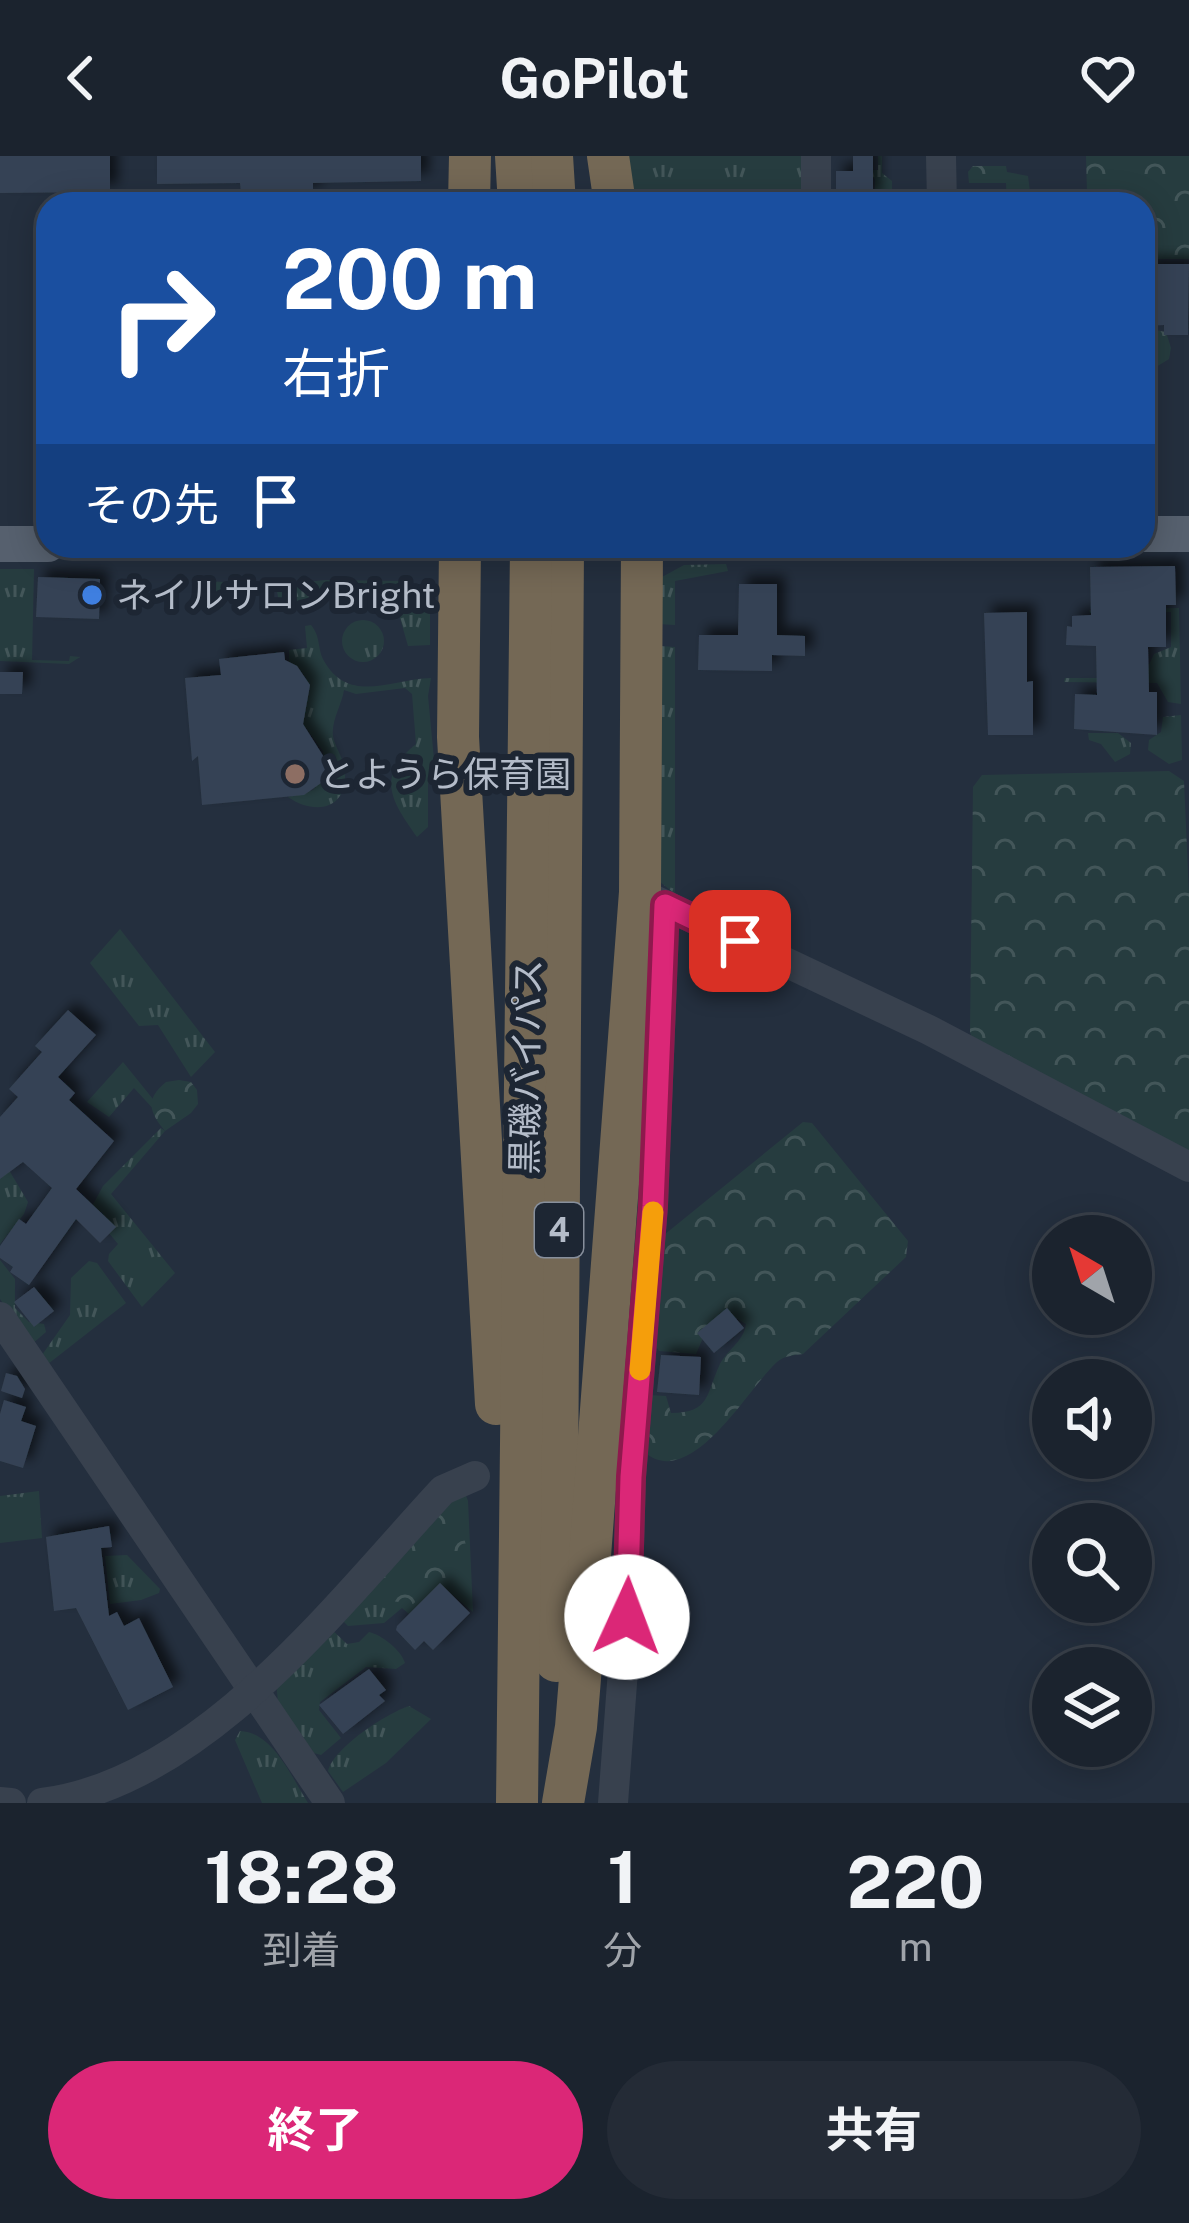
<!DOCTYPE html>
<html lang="ja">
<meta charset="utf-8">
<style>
body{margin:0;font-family:"Public Sans","Noto Sans JP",sans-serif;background:#242b36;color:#f1f3f6;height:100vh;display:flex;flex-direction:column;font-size:45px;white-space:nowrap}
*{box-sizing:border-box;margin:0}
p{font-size:39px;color:#a0a4aa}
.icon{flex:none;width:66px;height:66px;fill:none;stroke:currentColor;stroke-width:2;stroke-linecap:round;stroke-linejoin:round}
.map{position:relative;height:1647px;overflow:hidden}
.sheet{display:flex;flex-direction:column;background:#1b232e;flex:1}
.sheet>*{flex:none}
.top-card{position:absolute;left:36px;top:36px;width:1119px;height:366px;border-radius:36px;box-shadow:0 6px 30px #0003,0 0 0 3px #39404a;background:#1a4fa0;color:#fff;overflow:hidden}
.needle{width:78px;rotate:321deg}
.buttons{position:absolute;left:1032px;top:1059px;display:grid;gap:24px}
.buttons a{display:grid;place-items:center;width:120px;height:120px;border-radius:50%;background:#1b232e;box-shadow:0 6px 30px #0003,0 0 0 3px #39404a;font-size:60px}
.pin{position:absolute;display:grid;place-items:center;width:102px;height:102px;color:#fff;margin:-51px;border-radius:24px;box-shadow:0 6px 18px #0006}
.me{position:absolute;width:132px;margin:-66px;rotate:2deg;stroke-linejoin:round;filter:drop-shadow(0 0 9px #0008)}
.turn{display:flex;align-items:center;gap:42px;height:252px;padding:0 48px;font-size:54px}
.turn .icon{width:156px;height:156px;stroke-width:2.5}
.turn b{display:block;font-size:84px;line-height:102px}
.then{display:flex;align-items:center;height:114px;padding:0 48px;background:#0003;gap:24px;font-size:45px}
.eta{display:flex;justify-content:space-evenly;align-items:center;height:204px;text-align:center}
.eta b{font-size:72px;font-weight:700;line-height:84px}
.primary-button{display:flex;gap:24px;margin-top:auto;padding:24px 48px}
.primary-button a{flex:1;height:138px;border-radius:72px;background:#db2777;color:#fff;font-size:48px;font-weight:700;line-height:138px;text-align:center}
.primary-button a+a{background:#242b36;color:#f1f3f6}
header{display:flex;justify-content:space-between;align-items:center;height:156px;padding:0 48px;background:#1b232e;font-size:54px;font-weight:700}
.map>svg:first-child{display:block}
</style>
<header><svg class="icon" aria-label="back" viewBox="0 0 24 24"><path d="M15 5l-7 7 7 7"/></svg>GoPilot<svg class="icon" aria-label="heart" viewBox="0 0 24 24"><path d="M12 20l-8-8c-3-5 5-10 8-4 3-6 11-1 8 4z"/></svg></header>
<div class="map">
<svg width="1189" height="1647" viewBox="0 0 1189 1647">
<defs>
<pattern id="grass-tufts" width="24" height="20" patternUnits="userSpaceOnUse" patternTransform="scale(3)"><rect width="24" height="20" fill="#263c3f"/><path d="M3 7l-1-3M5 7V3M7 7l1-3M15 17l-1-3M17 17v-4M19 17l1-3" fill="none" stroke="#435659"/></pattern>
<pattern id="forest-crowns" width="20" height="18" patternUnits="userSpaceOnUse" patternTransform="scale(3)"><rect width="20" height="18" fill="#263c3f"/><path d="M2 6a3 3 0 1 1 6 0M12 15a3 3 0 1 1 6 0" fill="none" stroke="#435659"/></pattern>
<filter id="shadow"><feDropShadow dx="8" dy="-8" stdDeviation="6" flood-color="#0009"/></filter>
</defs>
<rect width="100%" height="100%" fill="#242f3e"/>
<g fill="url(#grass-tufts)">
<path d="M 624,0 L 809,0 L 810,48 L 629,48 Z"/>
<path d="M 878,0 L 882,0 L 882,17 L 892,25 L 892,48 L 870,48 L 875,44 L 875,23 L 864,14 L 878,14 Z"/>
<path d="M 726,408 L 728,415 L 675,425 L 675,469 L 658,468 L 662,421 L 684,409 Z"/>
<path d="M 0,413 L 34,413 L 32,504 L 69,505 L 70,500 L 80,501 L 69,508 L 0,505 Z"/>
<path d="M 325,424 L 406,425 L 430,446 L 430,489 L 408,490 L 398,455 L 384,444 L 362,439 L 279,447 L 276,429 L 221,435 L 222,452 L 214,454 L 204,425 L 277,429 Z"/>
<path d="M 1179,452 L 1181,548 L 1168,546 L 1157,527 L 1064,526 L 1065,522 L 1143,522 L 1154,498 L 1171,491 L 1171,456 L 1090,457 L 1089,454 Z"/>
<circle cx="363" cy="485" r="21"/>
<path d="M 311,469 C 321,481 317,492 324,505 C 349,549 392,523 431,522 L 428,540 L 435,614 L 428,628 L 428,671 L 417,681 C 393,647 374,621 416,588 L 412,538 L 405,532 L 356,538 L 344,534 C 342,548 331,565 333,580 C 335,592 344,602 345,616 C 347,655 314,659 288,641 L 313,634 L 325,618 L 323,595 L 303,568 C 306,542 318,522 289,506 L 289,494 L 307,492 L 305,470 Z"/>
<path d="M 660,490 L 675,491 L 675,738 L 659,725 Z"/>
<path d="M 1181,559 L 1182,604 L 1169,608 L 1148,594 L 1149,584 L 1161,576 L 1163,561 Z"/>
<path d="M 1088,577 L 1118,577 L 1131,587 L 1130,598 L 1115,606 L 1101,588 L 1089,584 Z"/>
<path d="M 120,773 L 215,896 L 191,921 L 158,869 L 139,870 L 90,807 Z"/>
<path d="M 123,906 L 161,953 L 157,957 L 134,932 L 109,961 L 87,946 Z"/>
<path d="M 161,972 L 165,975 L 111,1038 L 175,1117 L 142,1151 L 108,1105 L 109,1098 L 118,1088 L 90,1054 L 103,1030 Z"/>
<path d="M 0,999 L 28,1046 L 24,1058 L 0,1088 Z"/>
<path d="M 0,1104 L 15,1123 L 15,1152 L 29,1166 L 44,1168 L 46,1176 L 32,1188 L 0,1143 Z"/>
<path d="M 89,1105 L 97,1107 L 126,1147 L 48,1208 L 42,1199 L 70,1159 L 71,1122 Z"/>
<path d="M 464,1334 L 468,1345 L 473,1456 L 440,1428 L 409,1458 L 402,1452 L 384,1467 L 348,1470 L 338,1460 Z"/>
<path d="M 39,1335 L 42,1382 L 0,1387 L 0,1340 Z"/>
<path d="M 127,1399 L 160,1433 L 159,1437 L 141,1444 L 110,1448 L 105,1400 Z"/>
<path d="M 328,1470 L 347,1488 L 359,1486 L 369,1476 C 382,1479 401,1494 405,1507 L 396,1513 L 366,1511 L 320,1546 L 319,1554 L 341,1582 L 321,1599 L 314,1597 L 278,1546 L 276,1525 Z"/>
<path d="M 409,1550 L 431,1563 L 386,1607 L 343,1636 L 328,1615 C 333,1592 387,1557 409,1550 Z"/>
<path d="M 240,1575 C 273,1576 292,1622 308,1647 L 262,1647 L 235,1584 Z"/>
</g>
<g fill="url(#forest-crowns)">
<path d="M 1086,0 L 1189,0 L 1189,103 L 1143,103 L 1143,48 L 1007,48 L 1006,27 L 969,27 L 968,16 L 973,10 L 1006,10 L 1007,16 L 1028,20 L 1030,36 L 1087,36 Z"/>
<path d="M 1143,172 L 1166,176 L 1171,192 L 1169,203 L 1156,211 L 1143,211 Z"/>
<path d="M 1169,615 L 1184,625 L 1189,739 L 1189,995 L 974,888 L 970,876 L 973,631 L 982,619 Z"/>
<path d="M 179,924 L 191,926 L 197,934 L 198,948 L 191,957 L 165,975 C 149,956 145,943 166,926 Z"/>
<path d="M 803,966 L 812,967 L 908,1085 L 906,1101 L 803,1198 C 794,1199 784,1200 777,1206 C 748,1232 690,1338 643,1295 L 648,1239 L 666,1240 L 671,1257 C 711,1257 706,1237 720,1208 C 728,1193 744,1185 746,1168 L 727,1157 L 705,1177 L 696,1198 L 659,1195 L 656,1190 L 664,1079 Z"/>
<path d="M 447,1351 C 464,1369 474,1405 464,1429 L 431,1433 L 413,1448 L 384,1444 L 370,1426 Z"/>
</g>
<g fill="#364354" filter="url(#shadow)">
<path d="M 0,0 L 110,0 L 110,36 L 0,37 Z"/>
<path d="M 157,0 L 421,0 L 421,25 L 313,27 L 313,37 L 241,38 L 240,27 L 157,28 Z"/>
<path d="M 853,0 L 873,0 L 873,45 L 836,45 L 836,15 L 853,15 Z"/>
<path d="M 1143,108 L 1189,108 L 1188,179 L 1164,179 L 1164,169 L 1143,170 Z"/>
<path d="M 1175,410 L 1176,449 L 1166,449 L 1166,491 L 1148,491 L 1149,536 L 1157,536 L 1157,579 L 1074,573 L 1075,538 L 1097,539 L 1096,490 L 1066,489 L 1067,470 L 1072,471 L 1072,460 L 1091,459 L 1090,411 Z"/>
<path d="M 38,421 L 100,423 L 99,463 L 36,461 Z"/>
<path d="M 739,428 L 777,428 L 777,479 L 805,480 L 805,500 L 772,499 L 772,515 L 698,514 L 699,479 L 738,479 Z"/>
<path d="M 1027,456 L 1027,526 L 1033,525 L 1033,579 L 988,579 L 984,457 Z"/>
<path d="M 284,496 L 285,504 L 297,510 L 310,529 L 303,568 L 327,606 L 321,627 L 304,639 L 202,649 L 198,600 L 192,605 L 185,522 L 221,519 L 219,503 Z"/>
<path d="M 0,516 L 23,516 L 22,538 L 0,538 Z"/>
<path d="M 68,854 L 96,879 L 58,921 L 75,937 L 69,944 L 114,985 L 76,1033 L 116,1071 L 100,1087 L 76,1063 L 29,1129 L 10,1116 L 13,1111 L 0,1102 L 0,1090 L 19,1063 L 26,1068 L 52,1032 L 23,1006 L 0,1023 L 0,961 L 18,941 L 9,933 L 42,896 L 35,890 Z"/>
<path d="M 34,1131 L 54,1155 L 34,1171 L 14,1146 Z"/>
<path d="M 727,1152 L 744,1172 L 714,1197 L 697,1177 Z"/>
<path d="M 661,1199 L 701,1201 L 699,1239 L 657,1236 Z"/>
<path d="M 6,1217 L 17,1220 L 25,1233 L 22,1242 L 1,1235 Z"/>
<path d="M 4,1244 L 26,1251 L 21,1265 L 36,1270 L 23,1312 L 0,1305 L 0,1258 Z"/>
<path d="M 109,1370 L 112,1391 L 101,1392 L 109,1460 L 117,1456 L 124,1470 L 139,1462 L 173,1531 L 128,1554 L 76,1452 L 54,1455 L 46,1381 Z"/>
<path d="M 440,1427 L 470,1457 L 433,1494 L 424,1485 L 415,1494 L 396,1474 L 397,1470 Z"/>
<path d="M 369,1513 L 386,1534 L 379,1539 L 385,1545 L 343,1578 L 319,1549 Z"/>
</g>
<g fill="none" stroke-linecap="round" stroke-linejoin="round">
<g stroke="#38414e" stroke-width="30">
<path d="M 816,0 L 816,48"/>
<path d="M 941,0 L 942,48"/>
<path d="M 650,742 L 929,874 L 1189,1011"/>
<path d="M 0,1161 L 330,1647"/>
<path d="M 0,1646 L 11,1647"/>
<path d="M 42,1647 C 203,1627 339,1446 443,1334 L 475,1320"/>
<path d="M 613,1647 L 627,1461 L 631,1321 L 653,1050 L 665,749"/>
</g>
<g stroke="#56606e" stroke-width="36">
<path d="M 1143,378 L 1189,378"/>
<path d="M 0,388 L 48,388"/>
</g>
<g stroke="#746855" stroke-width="42">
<path d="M 516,0 L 519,48"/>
<path d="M 552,0 L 555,48"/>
<path d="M 608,0 L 615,48"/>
<path d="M 469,48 L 470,0"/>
<path d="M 460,390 L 458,581 L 496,1248"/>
<path d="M 556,1505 L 563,390"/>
<path d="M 517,1647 L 531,390"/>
<path d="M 563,1647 L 576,1571 L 590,1400 L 640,736 L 642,390"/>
</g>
</g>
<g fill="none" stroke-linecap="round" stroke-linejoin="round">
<g stroke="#8e194d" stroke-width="30">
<path id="route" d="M 627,1461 L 631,1321 L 653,1050 L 665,749 L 740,785"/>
</g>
<use href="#route" stroke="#db2777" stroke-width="21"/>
<path stroke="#f59e0b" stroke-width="21" d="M 640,1214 L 653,1056"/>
</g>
<circle fill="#3f7fe0" stroke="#1d2633" stroke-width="4.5" cx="92" cy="439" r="12"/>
<circle fill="#8d6e63" stroke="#1d2633" stroke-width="4.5" cx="295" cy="618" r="12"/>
<g text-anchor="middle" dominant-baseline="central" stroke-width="12" stroke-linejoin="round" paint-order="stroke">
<rect fill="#1d2633" stroke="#878f9c" stroke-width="3" x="535" y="1047" width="48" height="54" rx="9"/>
<g font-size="33" font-weight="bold" fill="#b4bcc9">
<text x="559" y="1074">4</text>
</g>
<g font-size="36" fill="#b4bcc9" stroke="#1d2633" text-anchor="start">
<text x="116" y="439">ネイルサロンBright</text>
<text x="319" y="618">とようら保育園</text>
</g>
<g font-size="36" fill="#b4bcc9" stroke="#1d2633">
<text transform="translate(526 911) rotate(-89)">黒磯バイパス</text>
</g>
</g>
</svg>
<div class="buttons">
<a><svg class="needle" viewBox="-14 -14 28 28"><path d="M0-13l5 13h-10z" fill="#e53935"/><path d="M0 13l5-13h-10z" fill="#a0a4aa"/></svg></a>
<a><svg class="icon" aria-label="sound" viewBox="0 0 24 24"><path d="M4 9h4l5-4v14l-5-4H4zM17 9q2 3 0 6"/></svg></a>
<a><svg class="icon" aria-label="search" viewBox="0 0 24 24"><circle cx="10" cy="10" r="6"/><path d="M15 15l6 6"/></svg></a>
<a><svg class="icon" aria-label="layers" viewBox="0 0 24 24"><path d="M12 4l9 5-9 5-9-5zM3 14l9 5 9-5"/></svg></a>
</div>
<div class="pin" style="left:740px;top:785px;background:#d93025"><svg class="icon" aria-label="arrive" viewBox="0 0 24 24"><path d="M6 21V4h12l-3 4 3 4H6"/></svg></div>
<svg class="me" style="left:627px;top:1461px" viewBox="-20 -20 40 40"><circle r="19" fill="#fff"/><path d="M0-13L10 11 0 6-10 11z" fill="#db2777"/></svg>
<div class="top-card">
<div class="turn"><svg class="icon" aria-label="right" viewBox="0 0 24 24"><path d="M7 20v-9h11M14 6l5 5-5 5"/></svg><div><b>200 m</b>右折</div></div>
<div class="then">その先<svg class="icon" aria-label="arrive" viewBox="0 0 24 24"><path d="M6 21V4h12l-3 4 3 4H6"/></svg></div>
</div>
</div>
<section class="sheet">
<div class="eta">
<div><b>18:28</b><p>到着</p></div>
<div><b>1</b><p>分</p></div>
<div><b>220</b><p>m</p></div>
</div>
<div class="primary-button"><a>終了</a><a>共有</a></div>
</section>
